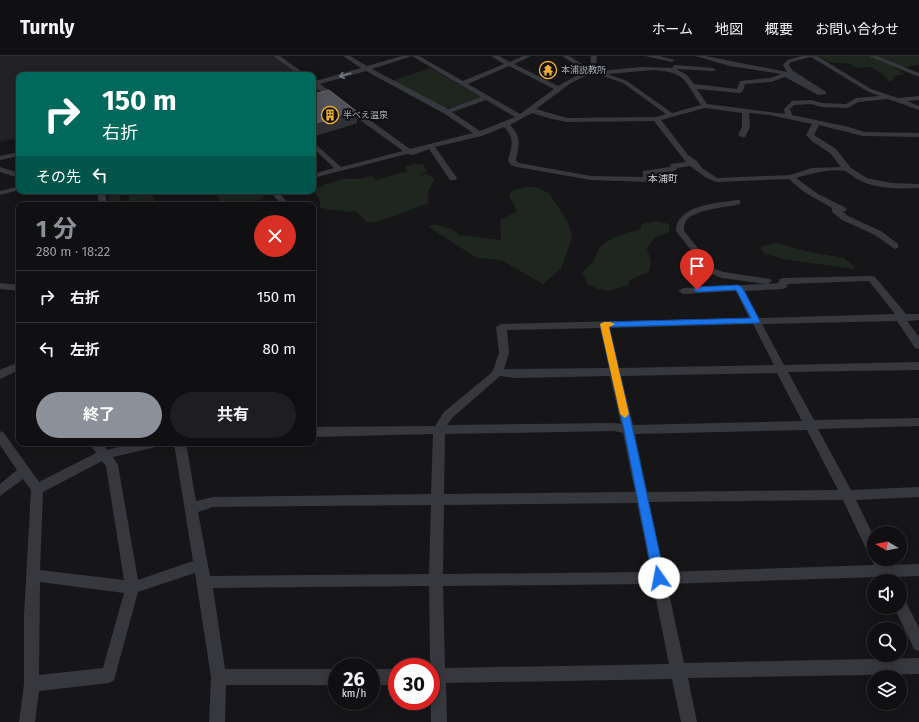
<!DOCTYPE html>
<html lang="ja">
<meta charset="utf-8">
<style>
body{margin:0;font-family:"Fira Sans","Noto Sans JP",sans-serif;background:#1e1e20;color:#f1f3f6;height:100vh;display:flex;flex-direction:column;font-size:15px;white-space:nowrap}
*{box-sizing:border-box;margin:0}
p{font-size:13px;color:#9c9d9f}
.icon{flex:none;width:22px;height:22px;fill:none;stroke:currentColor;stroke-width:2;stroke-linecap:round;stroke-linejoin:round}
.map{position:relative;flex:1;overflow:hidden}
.details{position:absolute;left:16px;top:146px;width:300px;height:244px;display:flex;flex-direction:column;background:#101012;border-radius:8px;box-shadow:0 2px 10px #0003,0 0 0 1px #303032}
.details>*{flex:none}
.top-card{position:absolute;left:16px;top:16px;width:300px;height:122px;border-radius:8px;box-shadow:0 2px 10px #0003,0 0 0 1px #303032;background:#00695c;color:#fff;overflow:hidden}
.needle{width:26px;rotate:279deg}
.buttons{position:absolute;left:867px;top:470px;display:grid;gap:8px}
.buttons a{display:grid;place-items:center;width:40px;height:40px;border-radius:50%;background:#101012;box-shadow:0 2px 10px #0003,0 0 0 1px #303032;font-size:20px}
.speed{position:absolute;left:328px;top:602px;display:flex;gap:8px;font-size:20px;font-weight:700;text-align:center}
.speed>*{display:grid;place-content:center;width:52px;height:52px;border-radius:50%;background:#101012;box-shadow:0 2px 10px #0003,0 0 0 1px #303032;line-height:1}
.speed small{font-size:10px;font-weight:400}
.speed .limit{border:6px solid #d22;background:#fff;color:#111}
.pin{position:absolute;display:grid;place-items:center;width:34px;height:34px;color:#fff;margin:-41px -17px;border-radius:50% 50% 50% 0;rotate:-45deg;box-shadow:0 0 4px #0007}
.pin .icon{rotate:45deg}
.me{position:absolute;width:44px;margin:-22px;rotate:348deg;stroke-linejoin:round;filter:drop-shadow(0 0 3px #0008)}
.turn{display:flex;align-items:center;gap:14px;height:84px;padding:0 20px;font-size:18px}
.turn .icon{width:52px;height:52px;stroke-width:2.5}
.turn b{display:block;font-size:28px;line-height:34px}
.then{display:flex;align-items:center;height:38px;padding:0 20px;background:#0003;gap:8px;font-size:15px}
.round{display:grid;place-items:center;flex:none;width:42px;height:42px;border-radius:21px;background:#1e1e20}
.headline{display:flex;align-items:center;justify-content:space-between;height:68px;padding:0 20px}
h1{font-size:24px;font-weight:700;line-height:30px;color:#8c9099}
.cta{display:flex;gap:8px;margin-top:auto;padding:8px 20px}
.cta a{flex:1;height:46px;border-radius:24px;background:#8c9099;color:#fff;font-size:16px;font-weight:700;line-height:46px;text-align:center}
.cta a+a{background:#1e1e20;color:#f1f3f6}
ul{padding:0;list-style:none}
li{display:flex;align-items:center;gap:12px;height:52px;padding:0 20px;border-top:1px solid #303032}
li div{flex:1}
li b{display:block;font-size:15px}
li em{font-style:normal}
header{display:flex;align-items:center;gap:24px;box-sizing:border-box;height:56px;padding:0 20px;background:#101012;border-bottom:1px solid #303032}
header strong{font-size:19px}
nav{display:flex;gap:22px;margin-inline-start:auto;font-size:14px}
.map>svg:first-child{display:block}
</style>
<header>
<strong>Turnly</strong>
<nav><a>ホーム</a><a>地図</a><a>概要</a><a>お問い合わせ</a></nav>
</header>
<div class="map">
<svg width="919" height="666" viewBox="0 0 919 666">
<rect width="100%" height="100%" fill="#161618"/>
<path fill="#222225" d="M 0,0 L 272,0 L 299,19 L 19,19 L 19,82 L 0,86 Z"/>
<g fill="#1e261f">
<path d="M 818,0 L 919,0 L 919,9 L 905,11 L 892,10 L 905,18 L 895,20 L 892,25 L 889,25 L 885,20 L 871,11 L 857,12 L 850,8 L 829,6 Z"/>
<path d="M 431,12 L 480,41 L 479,43 L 445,53 L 391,25 Z"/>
<path d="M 415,108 L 425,109 L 424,111 L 427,116 L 418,119 L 426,118 L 435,122 L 428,136 L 428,147 L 374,167 L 367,166 L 354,154 L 351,156 L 320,152 L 320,145 L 313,133 L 324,130 L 323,129 L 344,123 L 359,123 L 372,120 L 376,124 L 408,115 L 405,111 Z"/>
<path d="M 526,131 L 535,131 L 549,137 L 568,166 L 572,182 L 561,213 L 543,228 L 503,205 L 475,201 L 429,171 L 433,168 L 452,173 L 460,179 L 501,184 L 500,164 L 517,155 L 509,140 L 511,135 Z"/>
<path d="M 111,135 L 119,135 L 120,145 L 116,148 L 109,147 L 109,137 Z"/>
<path d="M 132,135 L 151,135 L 150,137 L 155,146 L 142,149 L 129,145 L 129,139 Z"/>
<path d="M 212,135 L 252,135 L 256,139 L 263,139 L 264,142 L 244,149 L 222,149 L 219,142 Z"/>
<path d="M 656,165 L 669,168 L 669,176 L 654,182 L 647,193 L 651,205 L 649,216 L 631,223 L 627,230 L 608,235 L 598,233 L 588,229 L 582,216 L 593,206 L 599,192 L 612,182 L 641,173 L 641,168 Z"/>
<path d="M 776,187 L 810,196 L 844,202 L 855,211 L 853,213 L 783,203 L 766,198 L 761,194 L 761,190 Z"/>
</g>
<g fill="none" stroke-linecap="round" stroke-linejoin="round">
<g fill="#37383d" fill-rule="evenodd">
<path d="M 273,0 L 280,0 L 306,19 L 299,19 Z"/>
<path d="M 343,0 L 350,0 L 367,10 L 402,0 L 419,0 L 463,25 L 504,8 L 491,0 L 499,0 L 510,6 L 523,0 L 531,0 L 514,8 L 558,30 L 585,15 L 562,0 L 569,0 L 590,13 L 591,0 L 597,0 L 595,15 L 571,27 L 536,53 L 567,62 L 656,61 L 666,58 L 623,27 L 597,18 L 597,16 L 599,15 L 641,11 L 673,12 L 673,10 L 675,9 L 713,12 L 716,14 L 715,15 L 676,13 L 687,19 L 694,28 L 737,33 L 740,25 L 770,22 L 781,18 L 730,10 L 695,0 L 705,0 L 787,16 L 783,9 L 787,4 L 802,0 L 817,0 L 871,33 L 898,42 L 919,40 L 919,44 L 907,45 L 919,50 L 919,54 L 888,43 L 858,46 L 848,52 L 822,51 L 811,48 L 794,49 L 790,53 L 792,59 L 849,71 L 864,76 L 919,77 L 919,81 L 863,80 L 819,69 L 814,79 L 836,93 L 851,112 L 867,122 L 891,127 L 919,128 L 919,132 C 900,133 879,133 861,125 C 855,123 850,117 845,115 C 833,112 807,118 796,122 L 818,138 L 846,152 L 847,154 L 843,156 L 848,160 L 881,175 L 898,188 L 898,192 L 895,193 L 875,179 L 842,164 L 832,156 L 832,152 L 804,136 L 789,123 L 716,126 L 705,121 L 690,110 L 678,112 L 674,115 L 650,119 L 652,124 L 648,126 L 591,124 L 517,111 L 511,109 L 508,104 C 512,91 515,82 504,71 L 482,80 L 435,91 L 457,122 L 456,124 L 450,124 L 429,93 L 413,99 L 407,98 L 313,122 L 313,118 L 334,112 L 313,92 L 313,86 L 341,111 L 403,95 L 313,30 L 313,24 L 316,25 L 361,12 ZM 412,0 L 481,41 L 448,53 L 372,13 ZM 811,1 L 867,35 L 880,40 L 856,42 L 846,48 L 822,47 L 811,44 L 792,45 L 784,53 L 785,58 L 707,48 L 697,33 L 740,37 L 743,35 L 745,28 L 771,26 L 785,21 L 818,39 L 826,38 L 826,36 L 792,14 L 789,9 L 791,6 ZM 509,10 L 554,33 L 520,58 L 468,28 ZM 653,14 C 687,16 684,25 701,49 L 672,57 L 627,25 L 608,18 ZM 366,15 L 445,58 L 473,77 L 410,93 L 320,28 ZM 486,44 L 515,61 L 480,75 L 452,56 ZM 705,52 L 742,57 L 742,71 L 738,79 L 742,81 L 745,81 L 750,71 L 749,57 L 770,59 L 812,68 L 806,79 L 813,86 L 830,97 L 841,111 L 812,112 L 790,119 L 717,122 L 702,112 L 697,105 L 688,99 L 661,64 ZM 532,57 L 552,63 L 567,66 L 654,65 L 686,106 L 671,108 L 670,111 L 643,115 L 643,121 L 591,120 L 519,107 L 516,104 C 519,89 522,81 510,69 Z"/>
<path d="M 645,0 L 659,0 L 675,4 L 672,6 Z"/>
<path d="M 869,0 L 877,0 L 919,17 L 919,21 Z"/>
<path d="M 19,96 L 19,100 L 0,104 L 0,100 Z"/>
<path d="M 0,111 L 19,117 L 19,122 L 0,116 Z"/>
<path d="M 19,130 L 19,134 L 0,139 L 0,135 Z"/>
<path d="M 97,135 L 105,135 L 107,149 L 99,149 Z"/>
<path d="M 276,135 L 284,135 L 281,139 L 290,149 L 282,149 L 273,139 Z"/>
<path d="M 737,144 L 740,144 L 740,148 C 728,151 692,154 686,165 C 684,168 684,172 684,175 L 715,213 L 724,216 L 770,223 L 772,225 L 768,228 L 778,227 L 780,223 L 783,222 L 872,220 L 875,221 L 906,258 L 919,258 L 919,264 L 907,265 L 919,281 L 919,293 L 915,292 L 897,265 L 762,268 L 784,309 L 919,306 L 919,314 L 788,316 L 814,364 L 919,362 L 919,370 L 818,373 L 851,434 L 919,431 L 919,441 L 856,444 L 874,481 L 874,503 L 885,503 L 887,509 L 919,508 L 919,520 L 893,521 L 895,525 L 881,525 L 879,521 L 667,528 L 684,607 L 919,602 L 919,618 L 688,622 L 697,666 L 681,666 L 672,623 L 446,627 L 447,666 L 431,666 L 429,530 L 213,532 L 225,613 L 337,613 L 337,629 L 226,629 L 225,666 L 209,666 L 211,621 L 195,517 L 138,536 L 114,624 L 109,627 L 39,635 L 35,666 L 19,666 L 24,628 L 24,559 L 31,434 L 23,423 L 0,440 L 0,428 L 17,414 L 0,389 L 0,375 L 4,377 L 39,426 L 96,397 L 89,387 L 102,387 L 107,394 L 133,387 L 158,387 L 156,390 L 152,392 L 113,401 L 118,409 L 138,524 L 193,505 L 174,387 L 186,387 L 196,445 L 213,441 L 431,438 L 433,378 L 313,381 L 313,371 L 435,370 L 444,356 L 490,318 L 493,314 L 499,297 L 496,271 L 501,268 L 749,262 L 736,235 L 683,238 L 678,235 L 683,232 L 766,228 L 722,222 L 709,217 L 676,175 C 676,149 717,147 737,144 ZM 865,225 L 869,225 L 895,258 L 759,262 L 745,235 L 783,233 L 786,232 L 788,228 ZM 753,268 L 774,309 L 619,312 L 610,272 ZM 600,272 L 609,312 L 504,313 L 509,297 L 507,274 ZM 777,317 L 802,365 L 633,369 L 621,320 ZM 500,320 L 515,322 L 610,320 L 621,368 L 615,367 L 447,369 L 452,362 ZM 807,374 L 838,434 L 647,436 L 635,378 ZM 615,375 L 623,377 L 635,436 L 444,438 L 445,378 ZM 102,405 L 106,410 L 124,524 L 40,514 L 43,436 ZM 843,444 L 869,499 L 872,500 L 871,503 L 874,509 L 664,516 L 649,446 ZM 637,447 L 651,516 L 443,518 L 444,449 ZM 431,449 L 429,518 L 210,520 L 198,456 L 213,451 ZM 40,526 L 124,537 L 103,612 L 39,619 ZM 653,528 L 669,608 L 445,612 L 443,530 Z"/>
<path d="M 0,227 L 19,229 L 19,235 L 0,233 Z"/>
<path d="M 19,306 L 19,314 L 0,323 L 0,314 Z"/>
<path d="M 900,542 L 905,544 L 919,572 L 919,595 L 914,593 L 894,551 L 900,551 Z"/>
<rect x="371" y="613" width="26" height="16"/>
</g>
</g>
<path fill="#47494d" d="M 313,38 L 357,67 L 318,79 L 313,75 Z"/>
<path fill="#2f3033" d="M 356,55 L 357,67 L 318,79 L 316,67 Z"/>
<path fill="#525359" stroke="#5f6168" d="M 329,34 L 356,55 L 316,67 L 313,65 L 313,38 Z"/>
<defs><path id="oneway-shaft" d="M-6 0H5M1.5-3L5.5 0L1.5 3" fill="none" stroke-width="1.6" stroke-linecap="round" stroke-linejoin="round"/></defs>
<use stroke="#757881" href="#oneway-shaft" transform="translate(345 19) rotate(164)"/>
<path fill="#1a73e8" stroke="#114b97" d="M 738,229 L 742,231 L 760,265 L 759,267 L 609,271 L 633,374 L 665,522 L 663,525 L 659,527 L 655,525 L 653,522 L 624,374 L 600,268 L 604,266 L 751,262 L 736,234 L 697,236 L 693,234 L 697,231 Z"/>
<path fill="#f59e0b" d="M 604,266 L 610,266 L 615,268 L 609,271 L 629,358 L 625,362 L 620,358 L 600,268 Z"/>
<defs>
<g id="temple-ring" transform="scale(0.9)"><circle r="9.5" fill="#111113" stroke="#f2b134" stroke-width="1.5"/><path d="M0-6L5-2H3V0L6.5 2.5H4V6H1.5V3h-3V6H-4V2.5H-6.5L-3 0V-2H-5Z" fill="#f2b134"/></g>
<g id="building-ring" transform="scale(0.9)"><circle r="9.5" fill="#111113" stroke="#f2b134" stroke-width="1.5"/><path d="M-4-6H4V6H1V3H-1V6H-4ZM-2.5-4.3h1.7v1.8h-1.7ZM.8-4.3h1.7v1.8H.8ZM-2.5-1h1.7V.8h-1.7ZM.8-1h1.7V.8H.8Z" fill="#f2b134"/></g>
</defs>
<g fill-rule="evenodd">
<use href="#temple-ring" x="548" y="14"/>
<use href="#building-ring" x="330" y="59"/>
</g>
<g text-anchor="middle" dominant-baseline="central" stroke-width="4" stroke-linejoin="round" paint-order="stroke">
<g font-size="9" fill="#a8adb8" stroke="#111113" text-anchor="start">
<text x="561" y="14">本浦説教所</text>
<text x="343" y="59">半べえ温泉</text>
</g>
<g font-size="10" fill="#c9ccd4" stroke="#111113">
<text x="663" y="123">本浦町</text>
</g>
</g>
</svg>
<div class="buttons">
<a><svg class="needle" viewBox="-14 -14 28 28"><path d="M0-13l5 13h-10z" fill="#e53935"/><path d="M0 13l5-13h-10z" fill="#9c9d9f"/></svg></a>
<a><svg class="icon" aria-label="sound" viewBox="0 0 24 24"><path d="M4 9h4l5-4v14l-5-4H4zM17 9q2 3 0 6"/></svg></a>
<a><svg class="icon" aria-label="search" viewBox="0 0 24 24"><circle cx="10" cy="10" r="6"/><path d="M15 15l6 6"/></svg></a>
<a><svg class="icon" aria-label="layers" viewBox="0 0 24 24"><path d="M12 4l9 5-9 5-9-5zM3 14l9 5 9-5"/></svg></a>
</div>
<div class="speed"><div>26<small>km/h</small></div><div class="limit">30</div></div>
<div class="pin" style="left:697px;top:234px;background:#d93025"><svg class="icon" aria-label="arrive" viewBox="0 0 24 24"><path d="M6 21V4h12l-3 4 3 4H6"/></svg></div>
<svg class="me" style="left:659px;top:522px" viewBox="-20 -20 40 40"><circle r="19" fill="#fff"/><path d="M0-13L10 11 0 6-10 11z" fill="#1a73e8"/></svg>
<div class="top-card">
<div class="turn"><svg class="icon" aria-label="right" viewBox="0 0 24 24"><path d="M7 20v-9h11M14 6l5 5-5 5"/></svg><div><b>150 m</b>右折</div></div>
<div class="then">その先<svg class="icon" aria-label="left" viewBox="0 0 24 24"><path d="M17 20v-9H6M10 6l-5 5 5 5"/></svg></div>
</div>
<section class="details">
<div class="headline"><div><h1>1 分</h1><p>280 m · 18:22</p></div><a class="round" style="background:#d93025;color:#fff"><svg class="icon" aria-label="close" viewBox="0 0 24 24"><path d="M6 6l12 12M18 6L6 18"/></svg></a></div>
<ul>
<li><svg class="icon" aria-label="right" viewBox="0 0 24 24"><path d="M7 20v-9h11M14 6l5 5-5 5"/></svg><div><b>右折</b></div><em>150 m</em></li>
<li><svg class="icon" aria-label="left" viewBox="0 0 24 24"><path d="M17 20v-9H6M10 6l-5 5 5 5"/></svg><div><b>左折</b></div><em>80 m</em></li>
</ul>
<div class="cta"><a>終了</a><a>共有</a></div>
</section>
</div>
